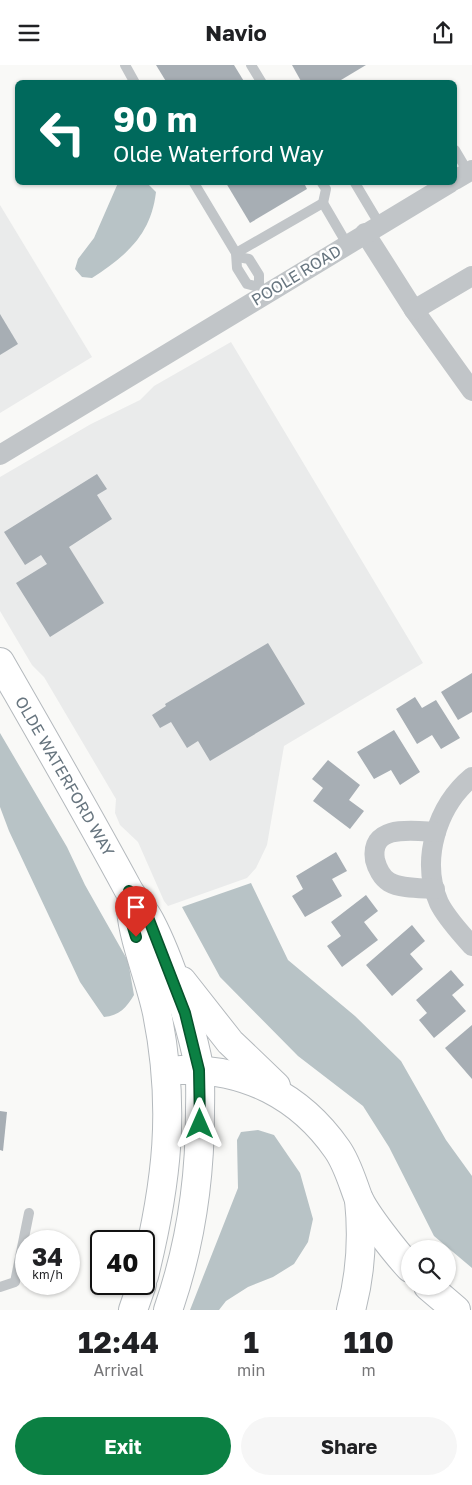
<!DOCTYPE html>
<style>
body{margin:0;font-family:"Golos Text",sans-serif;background:#f6f6f6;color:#202124;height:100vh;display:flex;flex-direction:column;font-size:19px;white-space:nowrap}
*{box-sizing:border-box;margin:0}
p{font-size:16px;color:#757577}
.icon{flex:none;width:28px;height:28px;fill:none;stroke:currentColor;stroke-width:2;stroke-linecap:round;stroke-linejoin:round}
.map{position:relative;height:1245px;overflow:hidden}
.details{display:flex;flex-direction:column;background:#fff;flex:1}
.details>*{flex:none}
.banner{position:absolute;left:15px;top:15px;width:442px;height:105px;border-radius:8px;box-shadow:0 1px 4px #0004;background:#00695c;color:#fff;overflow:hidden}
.fabs{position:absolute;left:401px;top:1175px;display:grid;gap:10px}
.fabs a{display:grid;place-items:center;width:55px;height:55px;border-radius:50%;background:#fff;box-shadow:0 1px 4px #0004;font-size:25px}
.speed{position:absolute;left:15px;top:1165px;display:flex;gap:10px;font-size:25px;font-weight:700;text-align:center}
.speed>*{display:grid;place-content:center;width:65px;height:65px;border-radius:50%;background:#fff;box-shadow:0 1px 4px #0004;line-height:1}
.speed small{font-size:12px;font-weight:400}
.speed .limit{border:2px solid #111;border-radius:8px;background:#fff;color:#111}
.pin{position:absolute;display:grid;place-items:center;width:42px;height:42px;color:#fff;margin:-51px -21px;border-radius:50% 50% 50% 0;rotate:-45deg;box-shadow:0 0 5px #0007}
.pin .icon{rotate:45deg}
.me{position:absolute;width:55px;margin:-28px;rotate:0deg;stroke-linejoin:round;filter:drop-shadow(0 0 4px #0008)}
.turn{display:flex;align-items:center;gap:18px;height:105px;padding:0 15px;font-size:22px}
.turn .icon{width:65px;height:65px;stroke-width:2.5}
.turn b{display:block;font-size:35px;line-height:42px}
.eta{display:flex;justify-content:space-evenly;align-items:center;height:85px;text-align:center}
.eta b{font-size:30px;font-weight:700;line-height:35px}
.button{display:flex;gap:10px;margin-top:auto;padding:10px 15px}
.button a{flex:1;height:58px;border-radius:30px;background:#0b8043;color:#fff;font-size:20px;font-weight:700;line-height:58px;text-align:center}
.button a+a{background:#f6f6f6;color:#202124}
header{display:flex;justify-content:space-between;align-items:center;height:65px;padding:0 15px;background:#fff;font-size:22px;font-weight:700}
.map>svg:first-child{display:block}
</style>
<header><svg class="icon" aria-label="menu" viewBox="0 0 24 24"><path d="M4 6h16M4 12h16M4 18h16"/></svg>Navio<svg class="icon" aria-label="share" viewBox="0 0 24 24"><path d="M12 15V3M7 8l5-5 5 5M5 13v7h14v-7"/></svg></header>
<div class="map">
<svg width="472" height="1245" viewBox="0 0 472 1245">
<rect width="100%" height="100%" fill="#f9f9f7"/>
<g fill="#eaebeb">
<path d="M 0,140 L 92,292 L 0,348 Z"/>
<path d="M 231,277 L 423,598 L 284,681 L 267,780 L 256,803 L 247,813 L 168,841 L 164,836 L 138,777 L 120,760 L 115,748 L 116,734 L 44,612 L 32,600 L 0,546 L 0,412 L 91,359 L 140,335 L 154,321 Z"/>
</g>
<g fill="#b8c3c6">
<path d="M 118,118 L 147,118 L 156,127 C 151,170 126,191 92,213 L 82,212 L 75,204 L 78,194 L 94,173 Z"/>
<path d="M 0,668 L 67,782 L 85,820 L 128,896 L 134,930 C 127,942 119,951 104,952 L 80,917 L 9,766 L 0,742 Z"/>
<path d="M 251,818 L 288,895 L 355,951 L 401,996 L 446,1075 L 472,1111 L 472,1203 L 434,1171 L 389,1082 L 363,1041 L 298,991 L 220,912 L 182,842 Z"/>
<path d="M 258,1065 L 274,1070 L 300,1108 L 313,1154 L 308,1177 L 294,1199 L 273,1212 L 248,1222 L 226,1236 L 219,1245 L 190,1245 L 238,1123 L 237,1075 L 241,1067 Z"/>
</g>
<g fill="#a7aeb4">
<path d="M 156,0 L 234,0 L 245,18 L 167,18 Z"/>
<path d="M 292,0 L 366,0 L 336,18 L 302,18 Z"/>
<path d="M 226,118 L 304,118 L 307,124 L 250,158 Z"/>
<path d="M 0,249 L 18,279 L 0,290 Z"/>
<path d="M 97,409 L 107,424 L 97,430 L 112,454 L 69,482 L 104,538 L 50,572 L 16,518 L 47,499 L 41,490 L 25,500 L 4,467 Z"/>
<path d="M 268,578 L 305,639 L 210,696 L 198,676 L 187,683 L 171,657 L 160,663 L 152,650 L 166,641 L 165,639 Z"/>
<path d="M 472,608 L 472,647 L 458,655 L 441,627 Z"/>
<path d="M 415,632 L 422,643 L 436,635 L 460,673 L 441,684 L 432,670 L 417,679 L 396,644 Z"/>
<path d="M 394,665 L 420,707 L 400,720 L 391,705 L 374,714 L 357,687 Z"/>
<path d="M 328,695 L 360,720 L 349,735 L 364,746 L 350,764 L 313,736 L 323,723 L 312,714 Z"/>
<path d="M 336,787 L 347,806 L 332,814 L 342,831 L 305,852 L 292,831 L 303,824 L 296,811 Z"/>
<path d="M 366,830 L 378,846 L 364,857 L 378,875 L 342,902 L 327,881 L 341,871 L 331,857 Z"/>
<path d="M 412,860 L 425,876 L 410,889 L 423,904 L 392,931 L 366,900 Z"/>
<path d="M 451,905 L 464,920 L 452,930 L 466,946 L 434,973 L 419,955 L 427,948 L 416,935 Z"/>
<path d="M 472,960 L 472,1014 L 445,983 Z"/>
<path d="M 0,1046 L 7,1047 L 3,1086 L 0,1085 Z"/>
</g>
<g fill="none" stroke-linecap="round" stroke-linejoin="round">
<g stroke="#b4b9bd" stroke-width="30">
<g id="secondary">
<path d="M 0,597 C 43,672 87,748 128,824 C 134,835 144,844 150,856 C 170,894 191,959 199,1002 C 201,1017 200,1033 200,1048 C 200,1115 190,1182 168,1245"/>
<path d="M 131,845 C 134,878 150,914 157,948 C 176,1043 167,1118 144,1211"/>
<path d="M 182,916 L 230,977 L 276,1021"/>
<path d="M 181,1005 C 245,1003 300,1031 337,1084 C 347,1098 352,1116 358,1132 C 365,1149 397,1189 410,1203"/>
<path d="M 428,1221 L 456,1245"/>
<path d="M 133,1245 L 142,1219"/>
<path d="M 351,1245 C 361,1208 363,1173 359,1135"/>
</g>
</g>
<g stroke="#c1c5c8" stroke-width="10">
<path d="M 125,0 L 135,18"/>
<path d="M 251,0 L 262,18"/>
<path d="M 455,85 L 468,107"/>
<path d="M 194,118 L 236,188"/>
<path d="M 322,118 L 326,124 L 323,138"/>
<path d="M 355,118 L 380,160"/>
<path d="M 238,192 L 249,194 L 259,210 L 259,222 L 261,226"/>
<path d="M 259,222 L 247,219 L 237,203 L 236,188 L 323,138 L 347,179"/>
<path d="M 0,1222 L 15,1217 L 29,1148"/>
</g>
<g stroke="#c1c5c8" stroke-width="20">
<path d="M 455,115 L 472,105"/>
<path d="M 365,168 L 414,245 L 472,326"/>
<path d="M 414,245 L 472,211"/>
<path d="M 0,390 L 450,118"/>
<path d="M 472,712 C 437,741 420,795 439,838 C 447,854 460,867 472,881"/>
<path d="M 435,824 C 421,823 401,824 389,817 C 382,813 377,803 375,795 C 369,758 415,766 436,767"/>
</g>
<use href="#secondary" stroke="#fff" stroke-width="28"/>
</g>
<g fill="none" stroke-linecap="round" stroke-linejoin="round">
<g stroke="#07532c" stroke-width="12">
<path id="route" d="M 136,872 L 132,859 L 129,826 L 149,855 L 185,948 L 199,1005 L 200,1059"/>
</g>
<use href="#route" stroke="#0b8043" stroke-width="9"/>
</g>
<g text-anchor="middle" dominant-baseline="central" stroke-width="5" stroke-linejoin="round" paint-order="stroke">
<g font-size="16" fill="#67757f" stroke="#fff">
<text transform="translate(296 210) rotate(-31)">POOLE ROAD</text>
<text transform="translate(65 711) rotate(60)">OLDE WATERFORD WAY</text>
</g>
</g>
</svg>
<div class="fabs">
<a><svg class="icon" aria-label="search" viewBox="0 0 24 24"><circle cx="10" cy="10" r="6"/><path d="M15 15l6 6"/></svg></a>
</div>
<div class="speed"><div>34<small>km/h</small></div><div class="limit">40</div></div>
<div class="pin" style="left:136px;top:872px;background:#d93025"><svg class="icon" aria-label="arrive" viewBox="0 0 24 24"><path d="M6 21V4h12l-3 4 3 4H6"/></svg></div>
<svg class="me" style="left:200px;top:1059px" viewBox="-20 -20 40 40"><path d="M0-17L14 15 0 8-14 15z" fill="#0b8043" stroke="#fff" stroke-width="4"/></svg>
<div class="banner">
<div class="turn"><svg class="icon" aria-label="left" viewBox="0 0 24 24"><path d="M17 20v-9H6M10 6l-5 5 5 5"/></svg><div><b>90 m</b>Olde Waterford Way</div></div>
</div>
</div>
<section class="details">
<div class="eta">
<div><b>12:44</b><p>Arrival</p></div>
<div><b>1</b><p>min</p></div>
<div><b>110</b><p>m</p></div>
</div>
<div class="button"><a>Exit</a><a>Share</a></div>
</section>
